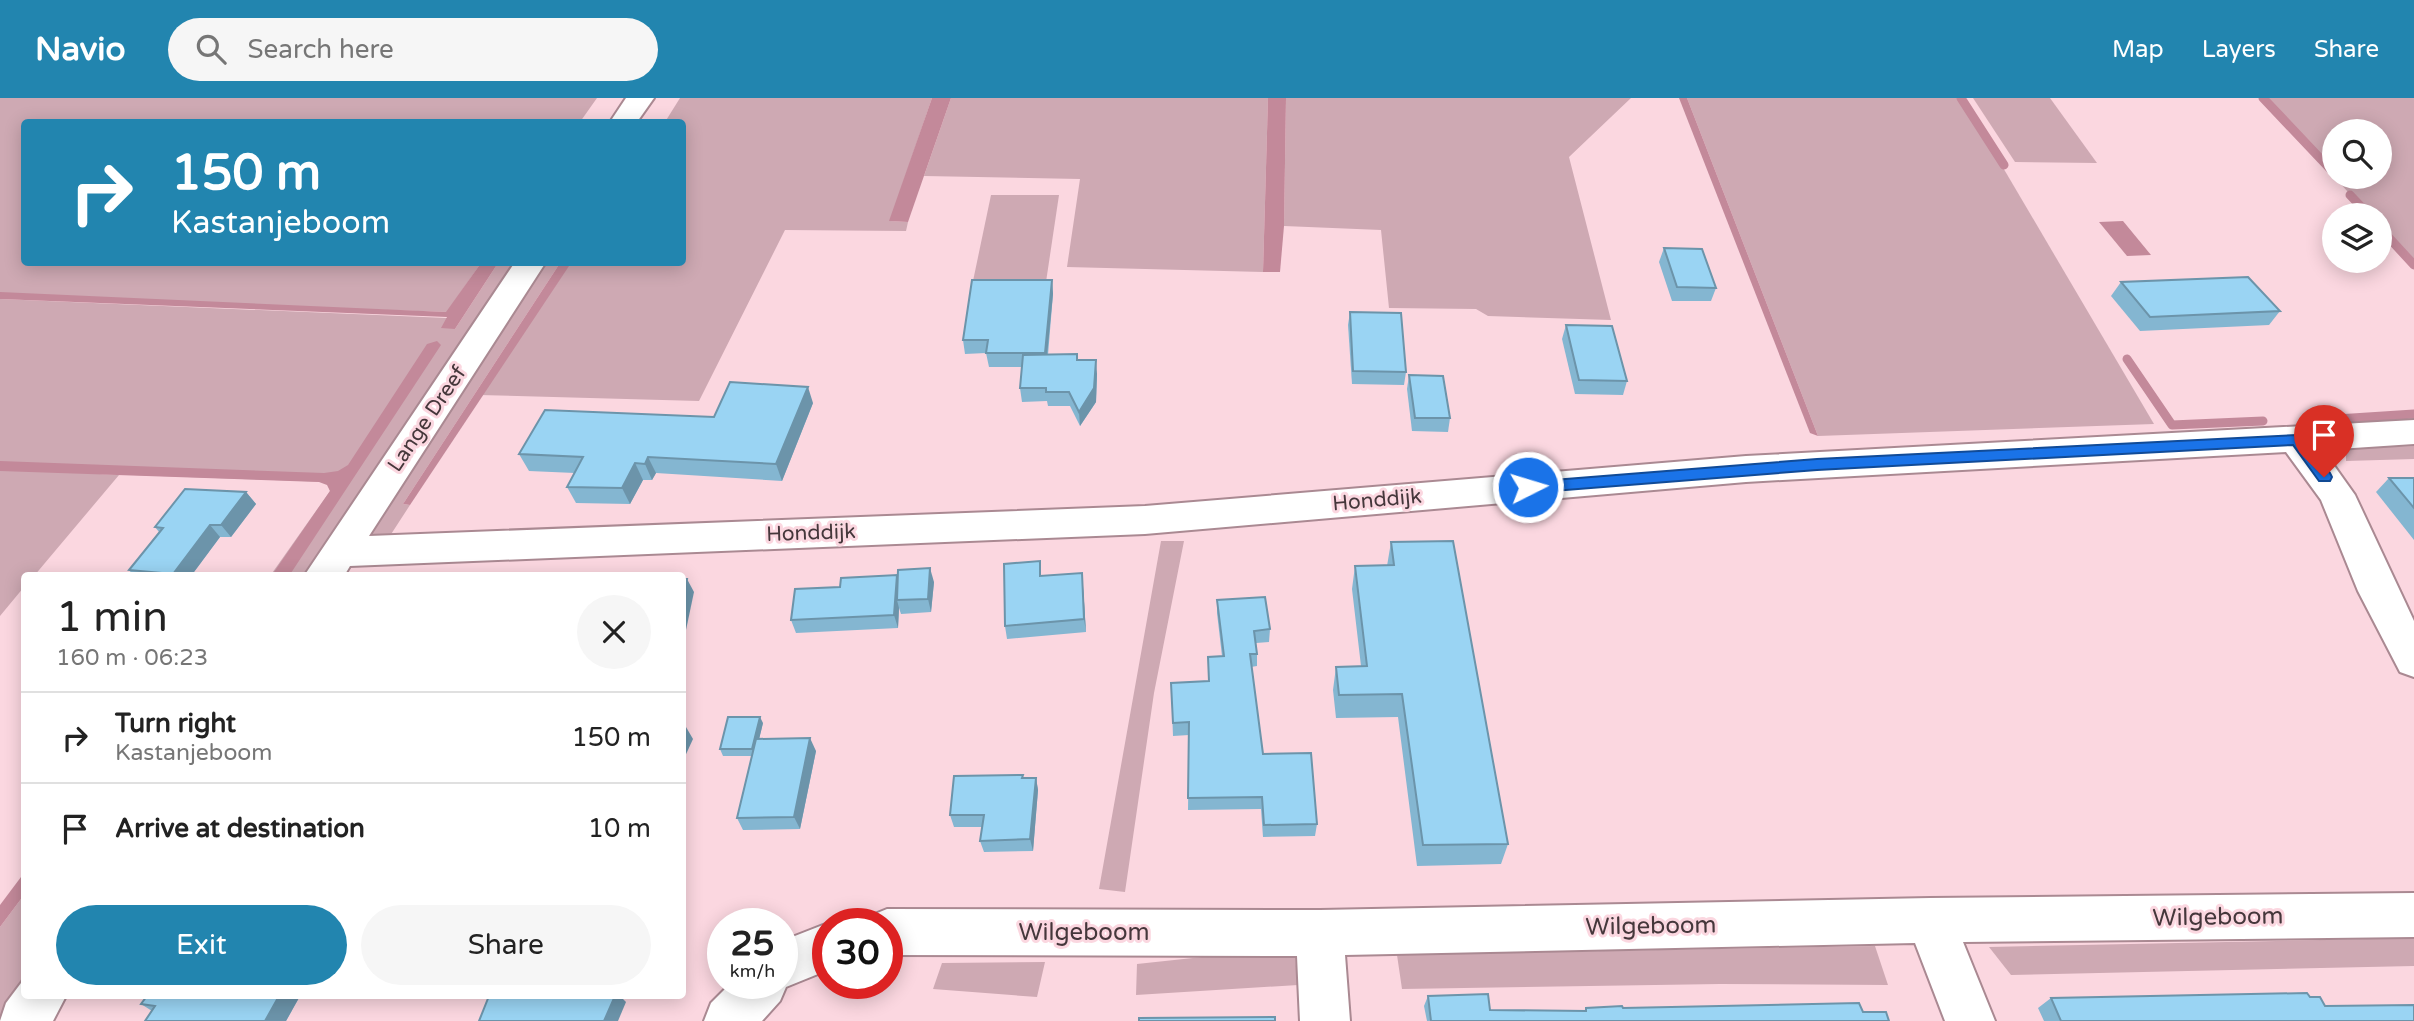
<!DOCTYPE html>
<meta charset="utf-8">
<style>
body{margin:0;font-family:"Varela Round",sans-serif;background:#f6f6f6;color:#222;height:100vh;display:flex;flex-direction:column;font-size:26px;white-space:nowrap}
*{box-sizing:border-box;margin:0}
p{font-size:23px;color:#767676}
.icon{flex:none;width:38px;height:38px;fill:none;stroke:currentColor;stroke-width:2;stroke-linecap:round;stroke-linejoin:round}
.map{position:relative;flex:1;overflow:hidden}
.panel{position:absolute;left:21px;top:474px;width:665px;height:427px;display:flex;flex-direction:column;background:#fff;border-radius:7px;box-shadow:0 4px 18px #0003}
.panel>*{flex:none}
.top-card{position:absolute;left:21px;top:21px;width:665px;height:147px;border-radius:7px;box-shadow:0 4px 18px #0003;background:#2285af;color:#fff;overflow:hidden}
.tools{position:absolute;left:2322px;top:21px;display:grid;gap:14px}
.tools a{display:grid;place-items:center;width:70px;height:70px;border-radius:50%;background:#fff;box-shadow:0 4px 18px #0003;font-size:35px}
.speed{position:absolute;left:707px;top:810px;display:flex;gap:14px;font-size:35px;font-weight:700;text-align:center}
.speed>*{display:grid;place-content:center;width:91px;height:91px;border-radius:50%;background:#fff;box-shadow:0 4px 18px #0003;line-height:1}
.speed small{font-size:18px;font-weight:400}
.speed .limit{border:10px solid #d22;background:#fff;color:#111}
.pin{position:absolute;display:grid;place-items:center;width:60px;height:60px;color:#fff;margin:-72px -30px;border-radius:50% 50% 50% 0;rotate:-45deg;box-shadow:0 0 7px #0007}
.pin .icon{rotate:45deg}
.me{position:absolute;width:77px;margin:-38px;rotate:85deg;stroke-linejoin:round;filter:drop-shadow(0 0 5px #0008)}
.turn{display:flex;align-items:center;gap:24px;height:147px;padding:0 35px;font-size:32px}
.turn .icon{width:91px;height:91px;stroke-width:2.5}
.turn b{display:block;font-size:49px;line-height:60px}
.round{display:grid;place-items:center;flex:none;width:74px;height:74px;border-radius:37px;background:#f6f6f6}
.head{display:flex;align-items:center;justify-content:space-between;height:119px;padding:0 35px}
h1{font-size:42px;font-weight:600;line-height:52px}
.primary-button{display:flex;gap:14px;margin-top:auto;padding:14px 35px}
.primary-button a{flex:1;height:80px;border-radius:42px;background:#2285af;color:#fff;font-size:28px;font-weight:600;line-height:80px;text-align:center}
.primary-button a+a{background:#f6f6f6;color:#222}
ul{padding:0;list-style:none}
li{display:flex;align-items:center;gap:21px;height:91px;padding:0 35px;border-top:2px solid #e0e0e0}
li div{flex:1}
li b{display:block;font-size:26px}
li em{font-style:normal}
header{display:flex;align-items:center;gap:42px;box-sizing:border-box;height:98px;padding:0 35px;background:#2285af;color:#fff}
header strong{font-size:33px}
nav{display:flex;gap:38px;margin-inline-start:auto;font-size:24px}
.search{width:490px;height:63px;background:#f6f6f6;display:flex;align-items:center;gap:18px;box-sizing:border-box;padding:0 24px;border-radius:38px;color:#767676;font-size:26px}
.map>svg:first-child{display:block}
</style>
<header>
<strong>Navio</strong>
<div class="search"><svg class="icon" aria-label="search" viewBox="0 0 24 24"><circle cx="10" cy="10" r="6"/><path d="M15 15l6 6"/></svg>Search here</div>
<nav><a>Map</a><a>Layers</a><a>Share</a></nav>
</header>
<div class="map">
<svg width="2414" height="923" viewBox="0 0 2414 923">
<rect width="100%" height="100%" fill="#fbd7e0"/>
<g fill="#cea9b3" fill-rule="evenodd">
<path d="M 0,0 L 597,0 L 580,24 L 24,24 L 24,164 L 481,165 L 447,214 L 0,199 Z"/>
<path d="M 680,0 L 932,0 L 890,123 L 908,124 L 906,133 L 785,132 L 699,303 L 479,297 L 570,165 L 682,164 L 682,24 L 665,24 Z"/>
<path d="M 951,0 L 1268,0 L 1263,174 L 1067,169 L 1080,81 L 924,78 Z"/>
<path d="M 1286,0 L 1631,0 L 1569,59 L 1611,222 L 1488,218 L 1476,211 L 1389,210 L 1381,132 L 1284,128 Z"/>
<path d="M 1687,0 L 1962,0 L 2154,326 L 1818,338 Z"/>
<path d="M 1973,0 L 2050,0 L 2097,65 L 2015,64 Z"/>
<path d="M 2262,0 L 2414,0 L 2414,166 L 2380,129 L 2380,117 L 2369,117 ZM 2334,33 L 2380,33 L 2380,79 L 2334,79 Z"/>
<path d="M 991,97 L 1059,97 L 1046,184 L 973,183 Z"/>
<path d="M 498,165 L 519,165 L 309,478 L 270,478 L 330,393 L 328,384 L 79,375 L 119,377 L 34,478 L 24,478 L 24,489 L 0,518 L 0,201 L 447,220 L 455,231 Z"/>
<path d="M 538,165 L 560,165 L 403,406 L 410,407 L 386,444 L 360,445 Z"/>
<path d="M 2414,348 L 2414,361 L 2346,363 L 2346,350 Z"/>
<path d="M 1161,443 L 1184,443 L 1154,595 L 1125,794 L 1099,791 Z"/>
<path d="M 24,797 L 24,891 L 3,923 L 0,923 L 0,829 Z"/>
<path d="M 2414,840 L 2414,868 L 2011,877 L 1989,849 Z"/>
<path d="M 1875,848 L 1888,887 L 1720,886 L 1402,891 L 1397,857 Z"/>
<path d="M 1294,849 L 1298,887 L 1136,897 L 1137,866 Z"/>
<path d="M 1045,864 L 1037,899 L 933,891 L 942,865 Z"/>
</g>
<g fill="#c3899a">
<path d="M 932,0 L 951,0 L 908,124 L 889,123 Z"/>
<path d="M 1268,0 L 1286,0 L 1284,128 L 1280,174 L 1263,174 Z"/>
<path d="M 1679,0 L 1687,0 L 1818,338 L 1810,335 Z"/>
<path d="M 2123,123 L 2151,157 L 2127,158 L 2099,124 Z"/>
<path d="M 481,165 L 498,165 L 455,231 L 441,230 L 447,219 L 0,201 L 0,194 L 446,214 Z"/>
<path d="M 560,165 L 571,165 L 410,407 L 403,406 Z"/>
<path d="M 437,243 L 441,247 L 291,475 L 274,474 L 330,393 L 327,387 L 319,384 L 0,373 L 0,363 L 324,375 L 338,373 L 348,367 L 427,246 Z"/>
<path d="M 24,775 L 24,797 L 0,829 L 0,807 Z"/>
</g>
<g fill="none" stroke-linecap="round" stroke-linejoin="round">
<g stroke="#c3899a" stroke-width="9">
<path d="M 1961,0 L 2004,67"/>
<path d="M 2263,0 L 2334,75"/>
<path d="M 2350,97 L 2369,117"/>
<path d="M 2380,130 L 2414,167"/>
<path d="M 2127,261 L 2172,327 L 2263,323"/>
<path d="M 2306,323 L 2414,316"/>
</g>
<g stroke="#aa8992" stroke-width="4">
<g id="minor">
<path d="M 626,0 L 654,0 L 637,24 L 610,24 Z"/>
<path d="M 515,164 L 546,164 L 369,438 L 1145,408 L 1746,358 L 2414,322 L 2414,346 L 2323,352 L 2355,397 L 2414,523 L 2414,579 L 2400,574 L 2358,493 L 2321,402 L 2286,354 L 1746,384 L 1145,436 L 350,468 L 344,478 L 304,478 Z"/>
<path d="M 2414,795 L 2414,839 L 1963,844 L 1995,923 L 1945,923 L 1915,845 L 1345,857 L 1350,923 L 1300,923 L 1297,858 L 887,857 L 887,826 L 867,826 L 870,818 L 887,811 L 1320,812 L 1930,800 Z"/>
<path d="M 828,825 L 830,826 L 828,826 L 828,872 L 786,889 L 780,903 L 762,923 L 704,923 L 711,905 L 730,886 L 782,886 L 782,843 Z"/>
<path d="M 24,881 L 24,898 L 66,898 L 53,923 L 0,923 L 6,905 Z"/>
</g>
</g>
<use href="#minor" fill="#fff" fill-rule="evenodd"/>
</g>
<g fill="#84b6d1">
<path d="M 1664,150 L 1716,190 L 1711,203 L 1672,203 L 1659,164 Z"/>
<path d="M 1052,182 L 1053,196 L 1048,257 L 1077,256 L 1078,262 L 1097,276 L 1096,304 L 1080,328 L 1070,308 L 1048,308 L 1047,303 L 1022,304 L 1020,290 L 1022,269 L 989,269 L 986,255 L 965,256 L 963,242 Z"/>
<path d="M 2121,184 L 2280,213 L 2269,227 L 2140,233 L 2111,198 Z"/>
<path d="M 1350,214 L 1406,274 L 1404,287 L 1352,286 L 1348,227 Z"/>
<path d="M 1566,227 L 1627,283 L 1623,297 L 1575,296 L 1562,241 Z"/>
<path d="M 1409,277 L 1450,320 L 1448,334 L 1412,333 L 1407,291 Z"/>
<path d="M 813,305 L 782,383 L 656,375 L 652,382 L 643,382 L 630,406 L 576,405 L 567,389 L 575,375 L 529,373 L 519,356 L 714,319 Z"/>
<path d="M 2389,380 L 2414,380 L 2414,442 L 2376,394 Z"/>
<path d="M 246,394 L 256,406 L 231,439 L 220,439 L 191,478 L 134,478 L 129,472 L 159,434 L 155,429 Z"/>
<path d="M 1391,444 L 1508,746 L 1501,766 L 1417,768 L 1398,619 L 1336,620 L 1333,592 L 1336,569 L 1361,568 L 1352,491 L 1355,468 L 1387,468 Z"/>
<path d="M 1082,475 L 1086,534 L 1007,541 L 1005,528 L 1042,478 Z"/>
<path d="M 897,477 L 898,481 L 934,484 L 931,514 L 901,516 L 899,510 L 898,530 L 796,535 L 791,522 L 840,489 Z"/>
<path d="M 1217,502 L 1270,531 L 1269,544 L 1256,545 L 1257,556 L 1257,568 L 1251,569 L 1263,656 L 1317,726 L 1315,738 L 1263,739 L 1261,711 L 1188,712 L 1189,637 L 1173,638 L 1171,585 L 1208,583 L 1208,559 L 1222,558 L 1217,515 Z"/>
<path d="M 763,625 L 759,641 L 816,653 L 800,731 L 743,732 L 737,720 L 752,658 L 723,658 L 720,651 Z"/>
<path d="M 1023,680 L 1036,680 L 1038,692 L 1033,753 L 984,754 L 980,743 L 982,729 L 954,729 L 950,717 Z"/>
<path d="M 147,898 L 300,898 L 286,923 L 152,913 L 141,906 Z"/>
<path d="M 1428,898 L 1490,912 L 1584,913 L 1586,910 L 1623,910 L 1863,914 L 1427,923 L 1424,908 Z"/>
<path d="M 2310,899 L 2325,908 L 2414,923 L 2044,923 L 2038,910 L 2051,900 Z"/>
</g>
<g fill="#6c94aa">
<path d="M 1052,182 L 1053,196 L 1046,268 L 1045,255 Z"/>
<path d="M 1096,262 L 1097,276 L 1096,304 L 1080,328 L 1079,314 Z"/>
<path d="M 808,289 L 813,305 L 782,383 L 776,366 Z"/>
<path d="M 648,359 L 656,375 L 652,382 L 645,366 Z"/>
<path d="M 635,365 L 643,382 L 630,406 L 622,390 Z"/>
<path d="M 246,394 L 256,406 L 231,439 L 221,427 Z"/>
<path d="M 210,427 L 220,439 L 191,478 L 175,478 L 173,476 Z"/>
<path d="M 930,470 L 934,484 L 931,514 L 928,501 Z"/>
<path d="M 1082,475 L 1083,488 L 1086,534 L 1084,521 Z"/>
<path d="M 897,477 L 900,490 L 897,502 L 899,510 L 898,530 L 894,517 Z"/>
<path d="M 687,481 L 694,494 L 686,532 L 682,525 L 682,503 Z"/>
<path d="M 760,619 L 763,625 L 755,658 L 752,651 Z"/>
<path d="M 686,629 L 693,641 L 682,665 L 682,636 Z"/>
<path d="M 810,640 L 816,653 L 800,731 L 794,719 Z"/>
<path d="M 1036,680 L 1038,692 L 1033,753 L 1030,741 Z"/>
<path d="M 279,898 L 300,898 L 286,923 L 265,923 Z"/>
<path d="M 609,898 L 620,898 L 626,904 L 618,923 L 604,923 Z"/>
</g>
<g fill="#9ad4f3" stroke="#6c94aa" stroke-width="2">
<path d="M 1664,150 L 1702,151 L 1716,190 L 1677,189 Z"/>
<path d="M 2248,179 L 2280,213 L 2150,219 L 2121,184 Z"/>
<path d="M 972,182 L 1052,182 L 1045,255 L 986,255 L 988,242 L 963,242 Z"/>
<path d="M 1350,214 L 1401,215 L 1406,274 L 1353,273 Z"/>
<path d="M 1566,227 L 1612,228 L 1627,283 L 1579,282 Z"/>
<path d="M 1077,256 L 1077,262 L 1096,262 L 1094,290 L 1079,314 L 1069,294 L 1046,294 L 1046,290 L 1020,290 L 1023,257 Z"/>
<path d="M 1409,277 L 1443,278 L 1450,320 L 1415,320 Z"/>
<path d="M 730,284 L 808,289 L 776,366 L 648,359 L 645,366 L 635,365 L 622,390 L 567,389 L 583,359 L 519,356 L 545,312 L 714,319 Z"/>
<path d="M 2389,380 L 2414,380 L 2414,410 Z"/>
<path d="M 185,391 L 246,394 L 221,427 L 210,427 L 173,476 L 129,472 L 163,430 L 155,429 Z"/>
<path d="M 1453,443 L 1508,746 L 1423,747 L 1402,596 L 1339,597 L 1336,569 L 1367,568 L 1355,468 L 1394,467 L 1391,444 Z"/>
<path d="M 1040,463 L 1040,478 L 1082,475 L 1084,521 L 1005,528 L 1004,466 Z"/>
<path d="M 930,470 L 928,501 L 897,502 L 898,472 Z"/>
<path d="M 897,477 L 894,517 L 791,522 L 795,491 L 840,489 L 841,480 Z"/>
<path d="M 682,481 L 687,481 L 682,503 Z"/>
<path d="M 1265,499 L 1270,531 L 1254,533 L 1257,556 L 1250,556 L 1263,656 L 1311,655 L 1317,726 L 1264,727 L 1262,699 L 1188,700 L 1189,624 L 1173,625 L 1171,585 L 1209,583 L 1208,559 L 1224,558 L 1217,502 Z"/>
<path d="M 728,619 L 760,619 L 752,651 L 720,651 Z"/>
<path d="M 810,640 L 794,719 L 737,720 L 756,641 Z"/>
<path d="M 1023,677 L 1022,680 L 1036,680 L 1030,741 L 980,743 L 984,717 L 950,717 L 954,678 Z"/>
<path d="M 2307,895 L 2310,899 L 2320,899 L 2325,908 L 2414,907 L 2414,923 L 2061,923 L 2051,900 Z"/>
<path d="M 1488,896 L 1490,912 L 1586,913 L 1586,910 L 1622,908 L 1623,910 L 1859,905 L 1863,914 L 1886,914 L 1889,923 L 1431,923 L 1428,898 Z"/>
<path d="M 147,898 L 279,898 L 265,923 L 145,923 L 155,908 L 141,906 Z"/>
<path d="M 489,898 L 615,898 L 604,923 L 479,923 Z"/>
<path d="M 1275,919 L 1275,923 L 1139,923 L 1139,920 Z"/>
</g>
<path fill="#1a73e8" stroke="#114b97" stroke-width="2" d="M 2297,337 L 2303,338 L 2330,375 L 2332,379 L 2330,383 L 2319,383 L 2293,347 L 1817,372 L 1528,395 L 1520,389 L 1528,384 L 1817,361 Z"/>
<g text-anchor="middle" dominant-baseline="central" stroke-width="6" stroke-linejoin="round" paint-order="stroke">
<g font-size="21" fill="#45373b" stroke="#fbd7e0">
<text transform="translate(427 321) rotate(-56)">Lange Dreef</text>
<text transform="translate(1377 402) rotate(-5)">Honddijk</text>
<text transform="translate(811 435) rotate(-2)">Honddijk</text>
</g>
<g font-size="24" fill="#45373b" stroke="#fbd7e0">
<text transform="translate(2218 819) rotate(-1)">Wilgeboom</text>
<text transform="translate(1651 828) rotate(-1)">Wilgeboom</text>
<text x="1084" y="834">Wilgeboom</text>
</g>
</g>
</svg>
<div class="tools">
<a><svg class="icon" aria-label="search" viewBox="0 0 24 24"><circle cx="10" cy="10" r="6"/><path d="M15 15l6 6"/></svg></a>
<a><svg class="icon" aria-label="layers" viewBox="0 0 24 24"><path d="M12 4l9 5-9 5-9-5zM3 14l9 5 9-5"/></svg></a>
</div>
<div class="speed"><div>25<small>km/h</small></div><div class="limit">30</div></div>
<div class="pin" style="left:2324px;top:379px;background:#d93025"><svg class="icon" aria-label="arrive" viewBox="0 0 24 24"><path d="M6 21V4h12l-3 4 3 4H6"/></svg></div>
<svg class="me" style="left:1528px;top:389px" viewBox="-20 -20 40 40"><circle r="17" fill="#1a73e8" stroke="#fff" stroke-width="3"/><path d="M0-11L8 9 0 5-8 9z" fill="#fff"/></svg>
<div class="top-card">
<div class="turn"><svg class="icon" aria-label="right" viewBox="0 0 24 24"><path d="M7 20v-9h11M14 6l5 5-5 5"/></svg><div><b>150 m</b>Kastanjeboom</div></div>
</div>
<section class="panel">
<div class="head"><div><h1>1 min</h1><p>160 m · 06:23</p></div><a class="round"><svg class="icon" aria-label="close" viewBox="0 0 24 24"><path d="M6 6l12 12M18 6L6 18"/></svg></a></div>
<ul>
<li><svg class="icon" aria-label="right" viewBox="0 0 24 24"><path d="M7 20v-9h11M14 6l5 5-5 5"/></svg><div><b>Turn right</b><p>Kastanjeboom</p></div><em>150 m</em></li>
<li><svg class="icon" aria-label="arrive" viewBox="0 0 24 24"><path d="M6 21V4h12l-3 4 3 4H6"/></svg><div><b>Arrive at destination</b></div><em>10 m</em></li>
</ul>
<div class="primary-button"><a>Exit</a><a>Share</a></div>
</section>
</div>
